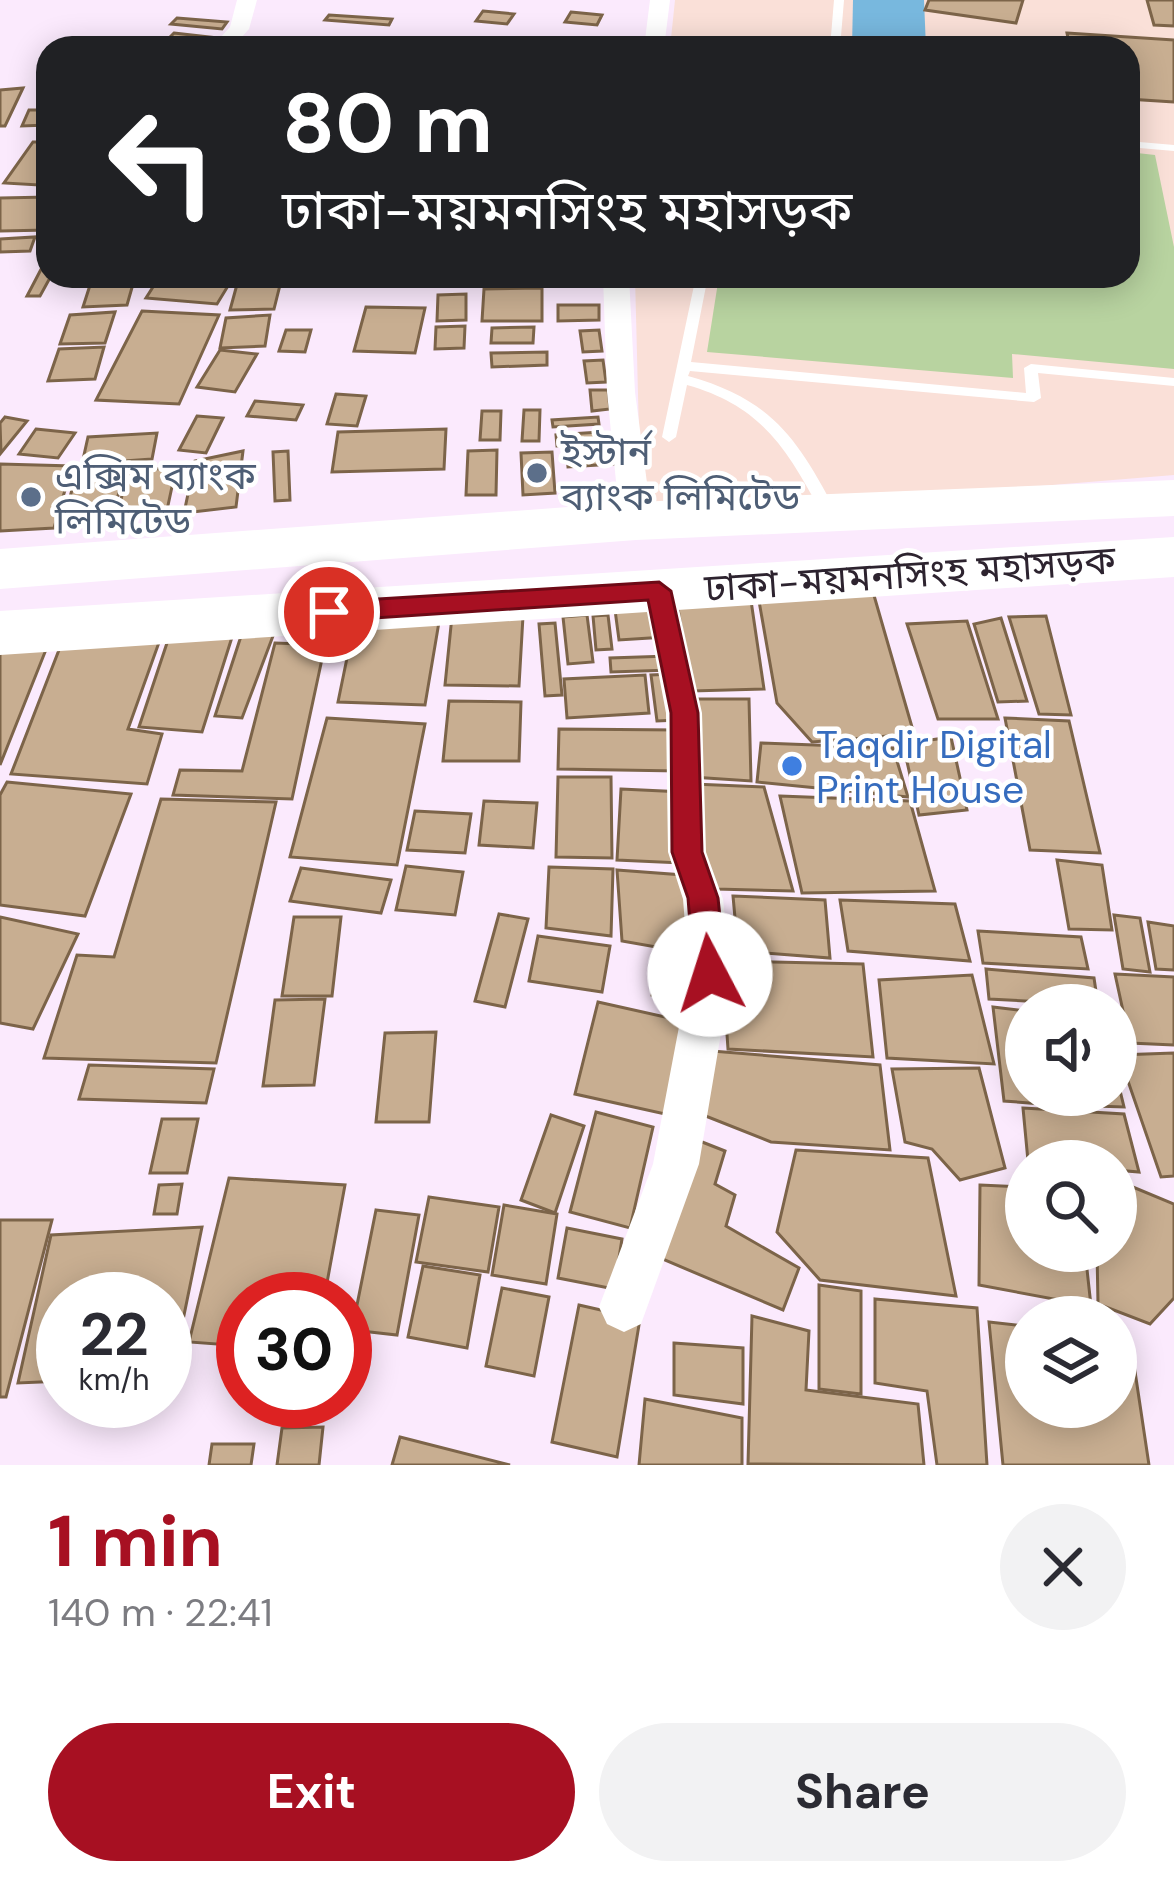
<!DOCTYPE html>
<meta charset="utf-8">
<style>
body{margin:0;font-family:"DM Sans","Noto Sans Bengali",sans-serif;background:#f2f2f3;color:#2b2b33;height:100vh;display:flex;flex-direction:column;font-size:45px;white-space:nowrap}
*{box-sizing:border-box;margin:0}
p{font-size:39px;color:#7c7c81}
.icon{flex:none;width:66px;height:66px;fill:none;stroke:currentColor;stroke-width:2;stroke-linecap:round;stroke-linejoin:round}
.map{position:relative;height:1465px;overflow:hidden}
.drawer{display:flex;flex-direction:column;background:#fff;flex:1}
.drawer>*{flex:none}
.guide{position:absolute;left:36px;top:36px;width:1104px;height:252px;border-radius:36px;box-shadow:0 6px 30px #0003;background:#202124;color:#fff;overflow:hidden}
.fabs{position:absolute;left:1005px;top:984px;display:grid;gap:24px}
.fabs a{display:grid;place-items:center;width:132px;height:132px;border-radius:50%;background:#fff;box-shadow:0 6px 30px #0003;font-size:60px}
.speed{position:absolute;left:36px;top:1272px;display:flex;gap:24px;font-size:60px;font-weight:700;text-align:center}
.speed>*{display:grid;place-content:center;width:156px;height:156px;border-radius:50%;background:#fff;box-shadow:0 6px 30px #0003;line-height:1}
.speed small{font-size:30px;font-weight:400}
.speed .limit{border:18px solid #d22;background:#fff;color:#111}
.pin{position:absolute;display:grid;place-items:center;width:102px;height:102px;color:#fff;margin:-51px;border:6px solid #fff;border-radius:50%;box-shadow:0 3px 12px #0007}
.me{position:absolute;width:132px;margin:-66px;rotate:355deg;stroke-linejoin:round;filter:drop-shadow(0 0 9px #0008)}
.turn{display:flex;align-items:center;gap:42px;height:252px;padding:0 48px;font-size:54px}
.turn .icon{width:156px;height:156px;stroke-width:2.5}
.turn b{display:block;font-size:84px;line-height:102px}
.round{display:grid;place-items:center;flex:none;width:126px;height:126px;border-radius:63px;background:#f2f2f3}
.overview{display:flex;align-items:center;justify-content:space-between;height:204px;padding:0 48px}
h1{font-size:72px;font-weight:700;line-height:90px;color:#a71022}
.primary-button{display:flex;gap:24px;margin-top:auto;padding:24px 48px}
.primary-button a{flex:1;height:138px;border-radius:72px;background:#a71022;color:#fff;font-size:48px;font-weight:700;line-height:138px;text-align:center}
.primary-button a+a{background:#f2f2f3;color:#2b2b33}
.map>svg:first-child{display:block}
</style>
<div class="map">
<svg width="1174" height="1465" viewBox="0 0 1174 1465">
<rect width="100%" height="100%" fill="#fbeafd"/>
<path fill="#fae0d8" d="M 675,0 L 1174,0 L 1174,475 L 1003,489 L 650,505 L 639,434 L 635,276 L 1128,276 L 1128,48 L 670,48 Z"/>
<path fill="#b8d3a0" d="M 1128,152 L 1155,155 L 1174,247 L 1174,369 L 1012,354 L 1013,378 L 707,352 L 719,276 L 1128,276 Z"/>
<path fill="#78b8de" d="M 853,0 L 924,0 L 926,48 L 852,48 Z"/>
<g fill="#c8ae91" stroke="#7c6449" stroke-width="3">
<path d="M 929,0 L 1023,0 L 1016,23 L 925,10 Z"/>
<path d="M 1147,0 L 1174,0 L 1174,26 L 1154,25 Z"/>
<path d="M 483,11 L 514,14 L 507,24 L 476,21 Z"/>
<path d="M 571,12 L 602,15 L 597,25 L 565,22 Z"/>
<path d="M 329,15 L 392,19 L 389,25 L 325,20 Z"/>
<path d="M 177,18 L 227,22 L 222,29 L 171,24 Z"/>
<path d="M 174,33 L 226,39 L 217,48 L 165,42 Z"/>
<path d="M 1067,33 L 1174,40 L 1174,102 L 1128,99 L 1128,48 L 1070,48 Z"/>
<path d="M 23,88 L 5,126 L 0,126 L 0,90 Z"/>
<path d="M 29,110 L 48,110 L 48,125 L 22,126 Z"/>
<path d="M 33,142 L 48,142 L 48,171 L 39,185 L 4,183 Z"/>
<path d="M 48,197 L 48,230 L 0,231 L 0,198 Z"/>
<path d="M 35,237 L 30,251 L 0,252 L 0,239 Z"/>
<path d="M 48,256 L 51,276 L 40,296 L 27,296 Z"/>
<path d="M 160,276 L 234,276 L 217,304 L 146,298 Z"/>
<path d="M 488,276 L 546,276 L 546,282 L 488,283 Z"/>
<path d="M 135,277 L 127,305 L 83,307 L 92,279 Z"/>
<path d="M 239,277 L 282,277 L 274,309 L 230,310 Z"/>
<path d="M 542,288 L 542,321 L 482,321 L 484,289 Z"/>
<path d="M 466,294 L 466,320 L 437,321 L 438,295 Z"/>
<path d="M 558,305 L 599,305 L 599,320 L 558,321 Z"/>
<path d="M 366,307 L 425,308 L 415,353 L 354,351 Z"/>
<path d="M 142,311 L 219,315 L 179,404 L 96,400 Z"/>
<path d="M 115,312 L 105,343 L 60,344 L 70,315 Z"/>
<path d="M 270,315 L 265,346 L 220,348 L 226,318 Z"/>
<path d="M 465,326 L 464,348 L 435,349 L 436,327 Z"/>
<path d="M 534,327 L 533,343 L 491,343 L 492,328 Z"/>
<path d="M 286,330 L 311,330 L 305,352 L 279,351 Z"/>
<path d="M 599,330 L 602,351 L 583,352 L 580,331 Z"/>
<path d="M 104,347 L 95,379 L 48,381 L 59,349 Z"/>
<path d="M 220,350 L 257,354 L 235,392 L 197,387 Z"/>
<path d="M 547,352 L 547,365 L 492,367 L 491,353 Z"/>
<path d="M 603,360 L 606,382 L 587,383 L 584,361 Z"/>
<path d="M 590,390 L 608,390 L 610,409 L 592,411 Z"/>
<path d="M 336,394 L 366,396 L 357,426 L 327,424 Z"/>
<path d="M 255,401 L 303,405 L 296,420 L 247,416 Z"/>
<path d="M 524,410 L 540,410 L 539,441 L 522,441 Z"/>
<path d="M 482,411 L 501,411 L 500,440 L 480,440 Z"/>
<path d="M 197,416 L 223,418 L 206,453 L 179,450 Z"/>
<path d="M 5,417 L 27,421 L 1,453 L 0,423 Z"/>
<path d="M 598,417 L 599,424 L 553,427 L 552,420 Z"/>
<path d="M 36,429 L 75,433 L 58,458 L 19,454 Z"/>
<path d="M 446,429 L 444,469 L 332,472 L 338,432 Z"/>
<path d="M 599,432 L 601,443 L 557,446 L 556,435 Z"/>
<path d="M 157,433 L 152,459 L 82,464 L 88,437 Z"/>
<path d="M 497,450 L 496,495 L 466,495 L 468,451 Z"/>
<path d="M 243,451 L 236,507 L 184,513 L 195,461 Z"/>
<path d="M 288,451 L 290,500 L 275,501 L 273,452 Z"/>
<path d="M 552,452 L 555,493 L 523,495 L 521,453 Z"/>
<path d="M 611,452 L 613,464 L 568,467 L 567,455 Z"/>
<path d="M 0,464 L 72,466 L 54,528 L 0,531 Z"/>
<path d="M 176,468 L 167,510 L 118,512 L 128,470 Z"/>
<path d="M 123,476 L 112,520 L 63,522 L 75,479 Z"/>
<path d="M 756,584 L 871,585 L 914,734 L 812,742 L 777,703 Z"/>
<path d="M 749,587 L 764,689 L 692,691 L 676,597 Z"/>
<path d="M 661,607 L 665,637 L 619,640 L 615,610 Z"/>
<path d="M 587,615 L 593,662 L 568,664 L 563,617 Z"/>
<path d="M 608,615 L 612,649 L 596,650 L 593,616 Z"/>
<path d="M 452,616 L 523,616 L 519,686 L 445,685 Z"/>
<path d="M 1046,616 L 1071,715 L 1039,714 L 1009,617 Z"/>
<path d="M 1001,618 L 1027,701 L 998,702 L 974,624 Z"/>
<path d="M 355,619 L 439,622 L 425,705 L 338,702 Z"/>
<path d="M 967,621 L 998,719 L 938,719 L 907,624 Z"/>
<path d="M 555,623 L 562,695 L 545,696 L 539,624 Z"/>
<path d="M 276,628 L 242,718 L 215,716 L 243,630 Z"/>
<path d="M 162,634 L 128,729 L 162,734 L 147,784 L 11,774 L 64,637 Z"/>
<path d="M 233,634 L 202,732 L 139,727 L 169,637 Z"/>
<path d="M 51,637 L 0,765 L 0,643 Z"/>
<path d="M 275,643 L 325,645 L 292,799 L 173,795 L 180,770 L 242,771 Z"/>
<path d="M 669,656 L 671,670 L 611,672 L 610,658 Z"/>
<path d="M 672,674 L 678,720 L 657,721 L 651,675 Z"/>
<path d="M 645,675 L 649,713 L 567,718 L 564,679 Z"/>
<path d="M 697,699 L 749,699 L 751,781 L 692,777 Z"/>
<path d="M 449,701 L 521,702 L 519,761 L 443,761 Z"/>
<path d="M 327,718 L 425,724 L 397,865 L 290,857 Z"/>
<path d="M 1005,718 L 1069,721 L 1100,853 L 1030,850 Z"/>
<path d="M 559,729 L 678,730 L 678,771 L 558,769 Z"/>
<path d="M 951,737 L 967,810 L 919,815 L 903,744 Z"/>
<path d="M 761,743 L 893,748 L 908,797 L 757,782 Z"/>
<path d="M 558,777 L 611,777 L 612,858 L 556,857 Z"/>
<path d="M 7,782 L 131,794 L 85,916 L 0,905 L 0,795 Z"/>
<path d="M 693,784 L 764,787 L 793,891 L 715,889 L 685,870 Z"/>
<path d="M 621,789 L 683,792 L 681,863 L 617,860 Z"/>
<path d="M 780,796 L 910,801 L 935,891 L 802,893 Z"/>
<path d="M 161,799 L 276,802 L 216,1063 L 44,1058 L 77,955 L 114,957 Z"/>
<path d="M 484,801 L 537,803 L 533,848 L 479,845 Z"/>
<path d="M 415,811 L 471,814 L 465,853 L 407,850 Z"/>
<path d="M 1057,860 L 1102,865 L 1112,930 L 1069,929 Z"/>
<path d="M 406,866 L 463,872 L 455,915 L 396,910 Z"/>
<path d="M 549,867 L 613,869 L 611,936 L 546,928 Z"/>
<path d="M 301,868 L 391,880 L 381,913 L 290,901 Z"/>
<path d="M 617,870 L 683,875 L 690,953 L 622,941 Z"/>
<path d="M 733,896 L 825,900 L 830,958 L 738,951 Z"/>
<path d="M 840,900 L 955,904 L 970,961 L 848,951 Z"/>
<path d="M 499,914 L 528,919 L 505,1007 L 475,1001 Z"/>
<path d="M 1114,915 L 1140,918 L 1150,972 L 1123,969 Z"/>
<path d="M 0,917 L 78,934 L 33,1029 L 0,1023 Z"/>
<path d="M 294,917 L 341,917 L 332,996 L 282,996 Z"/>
<path d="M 1148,922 L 1174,926 L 1174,970 L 1156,969 Z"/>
<path d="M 978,931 L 1081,937 L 1088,969 L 983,963 Z"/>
<path d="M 538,936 L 610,946 L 602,992 L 529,981 Z"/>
<path d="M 722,961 L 863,964 L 873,1057 L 728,1049 Z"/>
<path d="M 986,969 L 1094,978 L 1098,1005 L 989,999 Z"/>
<path d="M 657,971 L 696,979 L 692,1004 L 652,995 Z"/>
<path d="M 1115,974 L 1174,977 L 1174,1045 L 1130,1043 Z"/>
<path d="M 972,975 L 994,1064 L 887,1058 L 879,980 Z"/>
<path d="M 325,999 L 314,1085 L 263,1086 L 275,1000 Z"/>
<path d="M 598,1002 L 683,1021 L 665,1114 L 575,1094 Z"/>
<path d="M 993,1007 L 1026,1011 L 1026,1095 L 1053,1095 L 1055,1105 L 1004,1101 Z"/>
<path d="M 436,1032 L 429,1122 L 376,1122 L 385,1033 Z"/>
<path d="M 712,1051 L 880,1065 L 890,1150 L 771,1142 L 703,1115 Z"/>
<path d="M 1174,1053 L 1174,1176 L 1161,1177 L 1119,1055 Z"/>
<path d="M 89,1065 L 214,1069 L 206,1103 L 79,1099 Z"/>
<path d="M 979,1068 L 1005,1168 L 960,1180 L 932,1149 L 905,1142 L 892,1069 Z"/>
<path d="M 1116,1074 L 1124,1107 L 1062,1105 L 1060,1095 L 1116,1095 Z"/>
<path d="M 1023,1108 L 1124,1114 L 1139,1172 L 1116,1170 L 1116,1161 L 1028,1161 Z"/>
<path d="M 596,1112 L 653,1127 L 630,1228 L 570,1212 Z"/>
<path d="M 551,1115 L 584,1126 L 555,1213 L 521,1200 Z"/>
<path d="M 162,1119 L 198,1119 L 187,1173 L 150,1173 Z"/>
<path d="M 692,1138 L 725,1151 L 715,1184 L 735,1195 L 726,1226 L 799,1268 L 783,1310 L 653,1255 Z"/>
<path d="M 796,1150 L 928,1158 L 956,1296 L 820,1280 L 777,1232 Z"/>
<path d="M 229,1178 L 345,1185 L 324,1299 L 243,1299 L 243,1346 L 189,1342 Z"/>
<path d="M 1116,1180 L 1174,1204 L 1174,1298 L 1150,1324 L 1098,1304 L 1097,1251 L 1116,1251 Z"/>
<path d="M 182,1184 L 177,1214 L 154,1214 L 159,1185 Z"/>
<path d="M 980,1185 L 1026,1187 L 1026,1251 L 1085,1251 L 1091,1306 L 979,1285 Z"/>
<path d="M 429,1197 L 499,1207 L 488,1272 L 416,1262 Z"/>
<path d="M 504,1205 L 557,1214 L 546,1284 L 492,1275 Z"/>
<path d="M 376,1210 L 419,1215 L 397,1335 L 352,1330 Z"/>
<path d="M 0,1220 L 52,1220 L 6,1397 L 0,1397 Z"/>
<path d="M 202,1227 L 172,1374 L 165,1375 L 165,1299 L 63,1299 L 63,1381 L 18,1383 L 51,1235 Z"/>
<path d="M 567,1228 L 622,1239 L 614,1289 L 558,1278 Z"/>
<path d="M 423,1266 L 480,1275 L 467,1348 L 408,1337 Z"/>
<path d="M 819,1285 L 861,1291 L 861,1394 L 819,1389 Z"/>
<path d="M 502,1288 L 549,1297 L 534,1376 L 486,1366 Z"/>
<path d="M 875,1299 L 977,1308 L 987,1465 L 937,1465 L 927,1391 L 875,1383 Z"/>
<path d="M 579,1305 L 640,1319 L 617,1457 L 552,1442 Z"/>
<path d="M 752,1316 L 809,1331 L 806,1390 L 918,1404 L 924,1465 L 748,1464 Z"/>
<path d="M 989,1322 L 1026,1326 L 1026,1407 L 1116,1407 L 1116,1337 L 1130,1338 L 1149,1465 L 1003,1465 Z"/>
<path d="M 674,1343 L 743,1348 L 743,1404 L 674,1395 Z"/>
<path d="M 645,1399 L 742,1418 L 742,1465 L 639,1465 Z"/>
<path d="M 323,1427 L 319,1465 L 277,1465 L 282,1428 Z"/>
<path d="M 400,1437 L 510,1465 L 392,1465 Z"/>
<path d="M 212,1444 L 254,1444 L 251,1465 L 209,1465 Z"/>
</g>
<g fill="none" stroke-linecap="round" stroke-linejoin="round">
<g fill="#fff" fill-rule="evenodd">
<path d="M 834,0 L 844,0 L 840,48 L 830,48 Z"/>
<path d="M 1128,141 L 1174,145 L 1174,151 L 1128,147 Z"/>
<path d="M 696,276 L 708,276 L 691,362 L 1026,393 L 1024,368 L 1031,364 L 1174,378 L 1174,386 L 1038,373 L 1041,398 L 1034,402 L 690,371 L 688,376 C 774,400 798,440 838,515 L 830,520 L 825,519 C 788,452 765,407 687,385 L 676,437 L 669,442 L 662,437 Z"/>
</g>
<g fill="#fff" fill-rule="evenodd">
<path d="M 237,0 L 257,0 L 249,29 L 232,48 L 211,48 L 230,27 Z"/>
<path d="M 650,0 L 670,0 L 664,48 L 644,48 Z"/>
<path d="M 603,276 L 629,276 L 635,392 L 652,521 L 647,529 L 625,529 L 620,521 L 607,392 Z"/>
<path d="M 659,579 L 671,583 L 675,591 L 702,713 L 706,852 L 723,899 L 731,974 L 699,1164 L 641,1324 L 624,1332 L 607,1324 L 599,1307 L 653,1164 L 689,974 L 683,899 L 668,852 L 666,713 L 643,591 L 647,583 Z"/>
</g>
<g fill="#fff" fill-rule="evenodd">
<path d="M 1174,480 L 1174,516 L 636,540 L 0,589 L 0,549 L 636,502 Z"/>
<path d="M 1174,537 L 1174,577 L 0,655 L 0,611 Z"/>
</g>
</g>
<path fill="#a71022" stroke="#6d0a16" stroke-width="3" d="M 659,582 L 671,591 L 698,713 L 702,852 L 718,898 L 726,974 L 721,985 L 710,989 L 699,985 L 694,974 L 688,898 L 672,852 L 671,713 L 648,600 L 329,621 L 317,612 L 329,602 Z"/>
<g fill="#5c6f8a" stroke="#fff" stroke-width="4.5">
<circle cx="537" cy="473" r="12"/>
<circle cx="31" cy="497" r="12"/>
</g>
<circle fill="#3f7fe0" stroke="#fff" stroke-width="4.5" cx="792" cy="766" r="12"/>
<g text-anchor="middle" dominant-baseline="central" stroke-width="9" stroke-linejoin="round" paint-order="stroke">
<g font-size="39" fill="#4e5e75" stroke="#fff" text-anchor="start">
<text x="561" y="451">ইস্টার্ন<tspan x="561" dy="45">ব্যাংক লিমিটেড</tspan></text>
<text x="55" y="475">এক্সিম ব্যাংক<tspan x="55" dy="45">লিমিটেড</tspan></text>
</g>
<g font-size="39" fill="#2d232f" stroke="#fff">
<text transform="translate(910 574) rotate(-4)">ঢাকা-ময়মনসিংহ মহাসড়ক</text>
</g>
<g font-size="39" fill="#366cbe" stroke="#fff" text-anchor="start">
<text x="816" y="744">Taqdir Digital<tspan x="816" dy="45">Print House</tspan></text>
</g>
</g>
</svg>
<div class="fabs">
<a><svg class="icon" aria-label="sound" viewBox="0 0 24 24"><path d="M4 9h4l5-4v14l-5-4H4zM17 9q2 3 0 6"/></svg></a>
<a><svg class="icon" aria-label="search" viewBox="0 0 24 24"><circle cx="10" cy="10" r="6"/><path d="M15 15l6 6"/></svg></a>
<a><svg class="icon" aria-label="layers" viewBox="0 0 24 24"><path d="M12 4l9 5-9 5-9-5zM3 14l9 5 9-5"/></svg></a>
</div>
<div class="speed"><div>22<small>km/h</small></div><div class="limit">30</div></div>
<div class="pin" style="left:329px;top:612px;background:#d93025"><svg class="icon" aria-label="arrive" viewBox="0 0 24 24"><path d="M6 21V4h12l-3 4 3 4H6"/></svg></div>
<svg class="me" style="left:710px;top:974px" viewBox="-20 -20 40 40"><circle r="19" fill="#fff"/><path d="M0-13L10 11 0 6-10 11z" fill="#a71022"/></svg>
<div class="guide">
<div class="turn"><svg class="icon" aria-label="left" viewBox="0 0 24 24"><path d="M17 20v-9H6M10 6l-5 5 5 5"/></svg><div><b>80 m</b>ঢাকা-ময়মনসিংহ মহাসড়ক</div></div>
</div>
</div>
<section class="drawer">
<div class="overview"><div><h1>1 min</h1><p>140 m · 22:41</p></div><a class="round"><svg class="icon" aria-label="close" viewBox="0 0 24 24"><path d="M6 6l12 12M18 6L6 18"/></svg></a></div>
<div class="primary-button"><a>Exit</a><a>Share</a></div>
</section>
